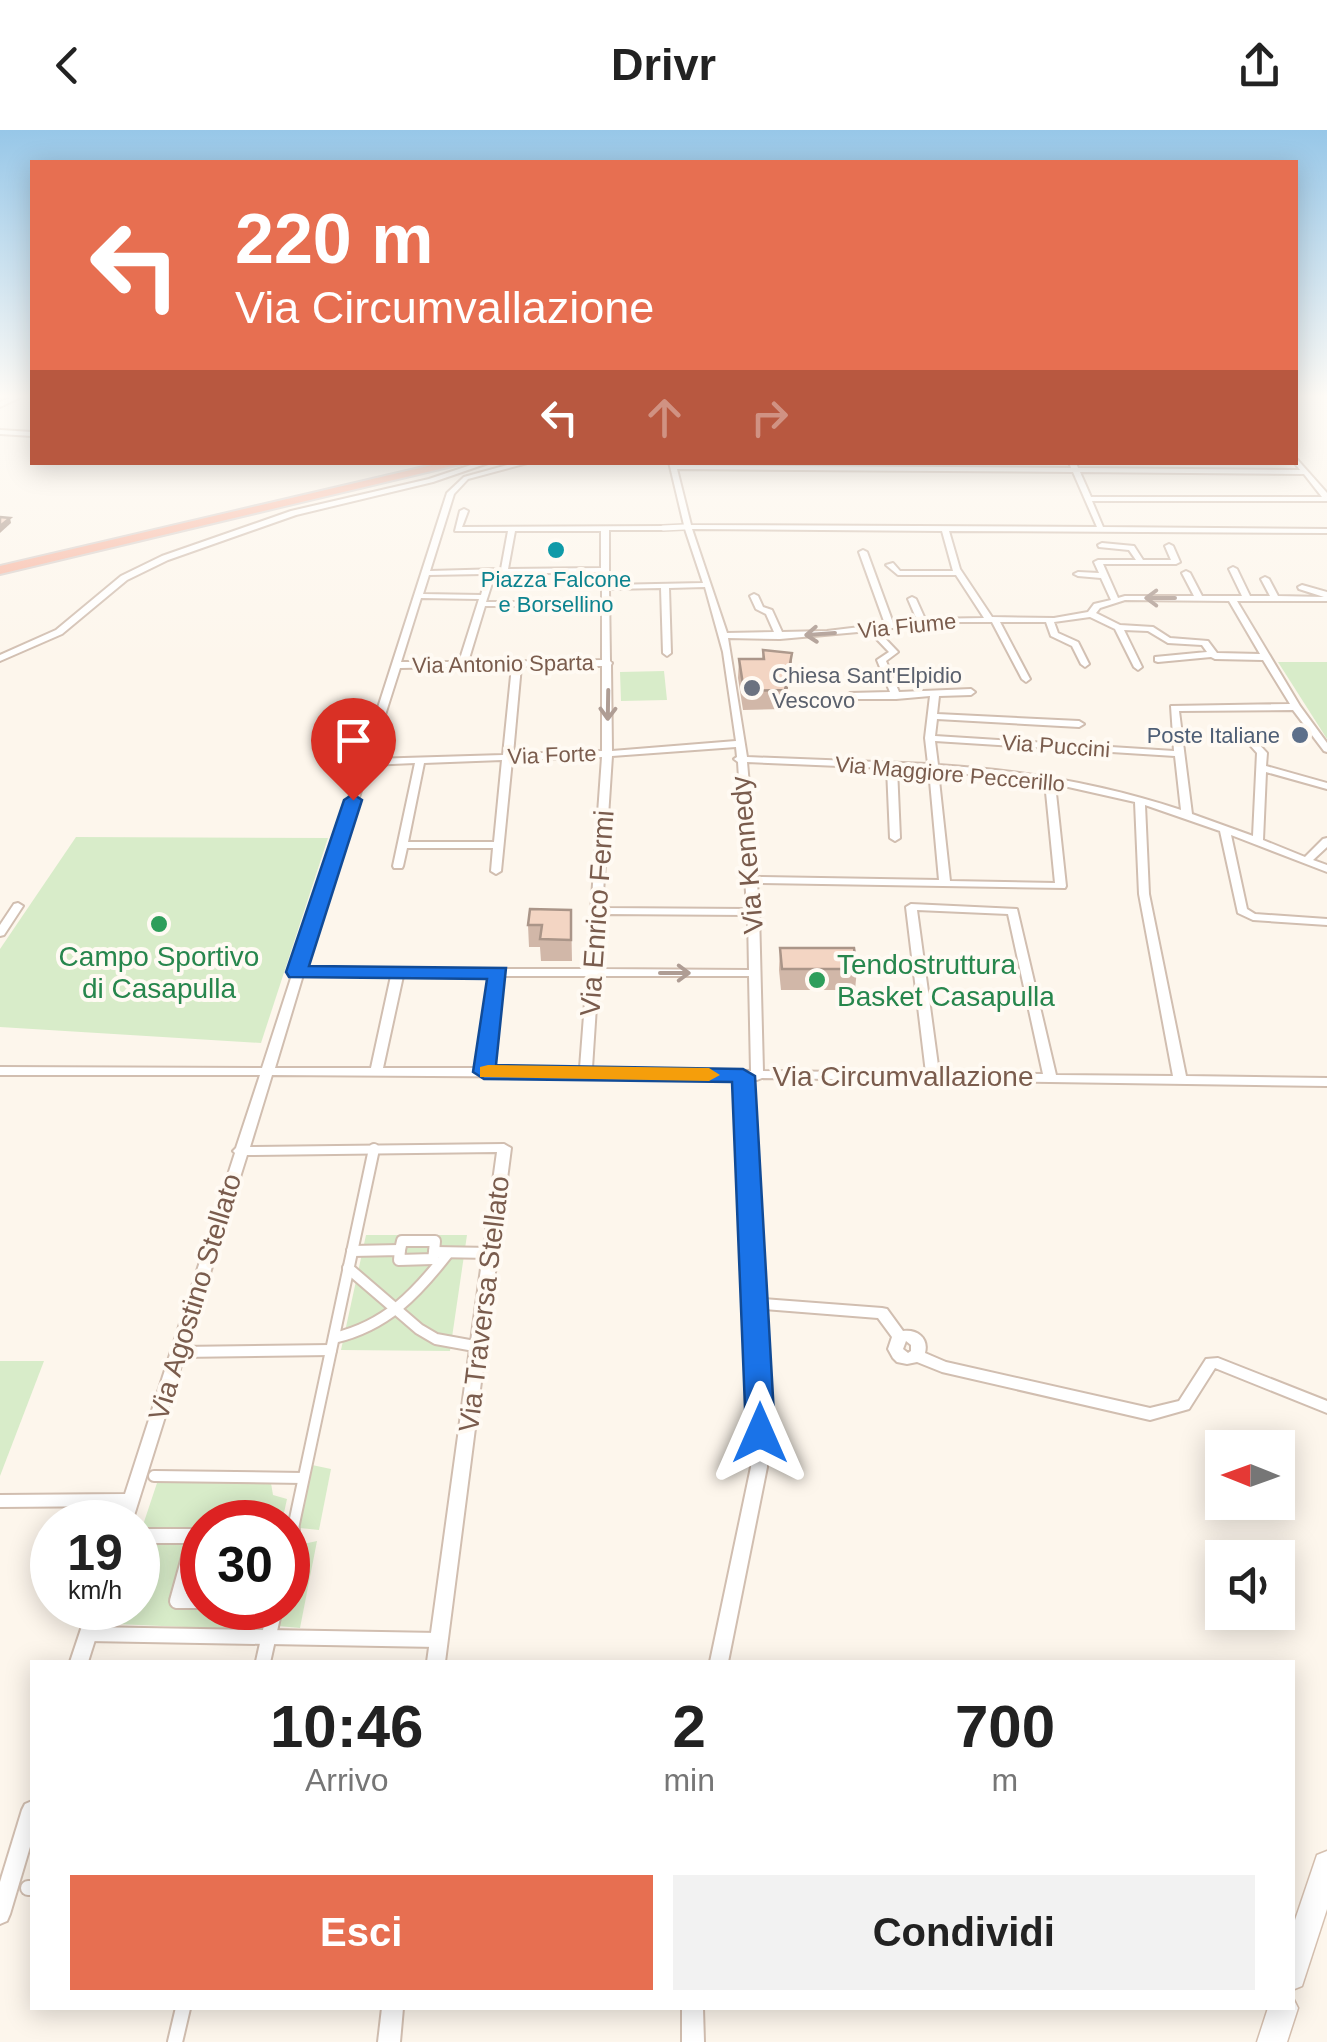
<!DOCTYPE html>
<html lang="it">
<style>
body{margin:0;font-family:Arial,sans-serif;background:#f2f2f2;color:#222;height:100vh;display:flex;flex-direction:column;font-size:38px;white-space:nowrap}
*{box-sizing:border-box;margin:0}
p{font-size:32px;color:#767676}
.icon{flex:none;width:55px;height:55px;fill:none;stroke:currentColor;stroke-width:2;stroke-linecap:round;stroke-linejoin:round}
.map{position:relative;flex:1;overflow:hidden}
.sheet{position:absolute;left:30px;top:1530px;width:1265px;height:350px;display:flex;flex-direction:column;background:#fff;border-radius:0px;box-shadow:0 5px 25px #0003}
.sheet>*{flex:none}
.banner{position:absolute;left:30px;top:30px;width:1268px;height:305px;border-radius:0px;box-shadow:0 5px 25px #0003;background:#e76f51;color:#fff;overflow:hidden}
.needle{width:65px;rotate:271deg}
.fabs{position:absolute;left:1205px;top:1300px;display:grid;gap:20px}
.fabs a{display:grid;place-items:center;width:90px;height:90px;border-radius:0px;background:#fff;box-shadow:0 5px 25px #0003;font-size:50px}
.speed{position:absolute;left:30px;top:1370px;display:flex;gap:20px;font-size:50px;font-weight:700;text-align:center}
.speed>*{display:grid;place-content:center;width:130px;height:130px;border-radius:50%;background:#fff;box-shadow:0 5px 25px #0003;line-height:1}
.speed small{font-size:25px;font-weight:400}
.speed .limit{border:15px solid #d22;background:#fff;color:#111}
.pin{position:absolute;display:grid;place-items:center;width:85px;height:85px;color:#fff;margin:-102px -42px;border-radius:50% 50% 50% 0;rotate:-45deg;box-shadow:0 0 10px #0007}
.pin .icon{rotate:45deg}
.me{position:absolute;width:110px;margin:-55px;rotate:0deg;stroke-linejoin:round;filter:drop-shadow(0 0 8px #0008)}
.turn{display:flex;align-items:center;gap:35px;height:210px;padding:0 40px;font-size:45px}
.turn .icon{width:130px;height:130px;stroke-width:2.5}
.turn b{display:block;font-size:70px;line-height:85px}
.lanes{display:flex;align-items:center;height:95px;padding:0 40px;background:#0003;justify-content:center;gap:50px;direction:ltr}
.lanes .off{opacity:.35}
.eta{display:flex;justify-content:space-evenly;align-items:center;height:170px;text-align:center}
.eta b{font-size:60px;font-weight:800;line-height:70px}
.primary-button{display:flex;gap:20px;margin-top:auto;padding:20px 40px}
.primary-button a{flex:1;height:115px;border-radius:0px;background:#e76f51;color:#fff;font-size:40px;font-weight:800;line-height:115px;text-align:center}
.primary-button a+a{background:#f2f2f2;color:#222}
header{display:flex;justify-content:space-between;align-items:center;height:130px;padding:0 40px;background:#fff;font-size:45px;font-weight:800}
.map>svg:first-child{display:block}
</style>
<header><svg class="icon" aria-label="back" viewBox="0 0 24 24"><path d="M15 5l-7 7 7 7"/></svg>Drivr<svg class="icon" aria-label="share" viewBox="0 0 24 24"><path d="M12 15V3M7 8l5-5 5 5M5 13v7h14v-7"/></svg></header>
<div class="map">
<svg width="1327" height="1912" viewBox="0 0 1327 1912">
<rect width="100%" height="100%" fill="#fdf6ec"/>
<g fill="#d8ecc9">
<path d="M 1278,532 L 1327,532 L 1327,609 Z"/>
<path d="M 664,541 L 667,570 L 621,571 L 620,542 Z"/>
<path d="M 76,707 L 328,708 L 261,913 L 0,897 L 0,819 Z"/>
<path d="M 366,1105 L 467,1105 L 450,1221 L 341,1220 Z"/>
<path d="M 0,1231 L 44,1231 L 0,1346 Z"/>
<path d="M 312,1335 L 331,1339 L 319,1400 L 300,1398 L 299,1393 Z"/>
<path d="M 157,1353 L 271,1353 L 273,1365 L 287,1369 L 282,1392 L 202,1392 L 202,1478 L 259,1478 L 232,1499 L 115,1494 L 113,1490 L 116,1478 L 138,1478 L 138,1410 Z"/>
<path d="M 317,1411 L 300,1498 L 278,1496 L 281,1478 L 288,1478 L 294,1416 Z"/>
</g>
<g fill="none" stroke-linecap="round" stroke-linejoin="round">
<g stroke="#d1beb0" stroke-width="8">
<path id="pedestrian-far2" d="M 663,398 L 684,397"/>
</g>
<g stroke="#d1beb0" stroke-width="14">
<g id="pedestrian-far1">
<path d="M 400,1120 L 402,1111 L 435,1111 L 434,1122"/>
<path d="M 352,1121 L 400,1120 L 399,1130 L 433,1129 L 434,1122 L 491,1123"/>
<path d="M 348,1138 L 419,1199 L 436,1209 L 480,1217"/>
<path d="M 334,1208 C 386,1196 416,1164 448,1123"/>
<path d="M 179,1222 L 331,1220"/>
<path d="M 154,1346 L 303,1348"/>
<path d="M 292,1403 L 374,1019"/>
</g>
</g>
<g stroke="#d1beb0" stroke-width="18">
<g id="pedestrian">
<path d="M 138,1406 L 195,1406 L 177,1471 L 202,1471"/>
<path d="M 288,1421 L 292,1400"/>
<path d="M 88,1504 L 438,1510"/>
<path d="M 263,1532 L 275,1478"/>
<path d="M 28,1758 L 32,1758"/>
<path d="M 175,1912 L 183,1878"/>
</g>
</g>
<g stroke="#d1beb0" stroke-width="4">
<g id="minor">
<path d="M 0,300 L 32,302 L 32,306 L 0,304 Z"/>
<path d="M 1295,327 L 1327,363 L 1327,371 L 1092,371 L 1103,397 L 1327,399 L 1327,403 L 949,401 L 960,439 L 992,487 L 1054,488 L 1088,482 L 1094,474 L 1111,470 L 1101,448 L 1078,446 L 1074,444 L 1078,442 L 1099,443 L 1094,432 L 1098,430 L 1136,430 L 1129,420 L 1099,417 L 1098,415 L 1102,413 L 1134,416 L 1143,430 L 1171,430 L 1165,416 L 1169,414 L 1173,416 L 1180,432 L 1176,434 L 1103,434 L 1118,468 L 1125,466 L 1194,466 L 1182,443 L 1186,441 L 1190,443 L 1202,466 L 1242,466 L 1229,439 L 1233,437 L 1237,439 L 1250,466 L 1270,466 L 1261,449 L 1265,447 L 1269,449 L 1278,466 L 1324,467 L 1299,459 L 1298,457 L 1302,455 L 1327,462 L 1327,471 L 1237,471 L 1300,576 L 1327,613 L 1327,622 L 1324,621 L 1293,580 L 1179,581 L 1192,684 L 1253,706 L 1257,623 L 1249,614 L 1214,609 L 1214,605 L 1217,604 L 1255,610 L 1267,623 L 1266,636 L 1327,653 L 1327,659 L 1266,642 L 1263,710 L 1305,727 L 1323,709 L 1327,708 L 1327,717 L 1313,730 L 1327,735 L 1327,742 L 1231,705 L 1247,779 L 1255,784 L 1327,789 L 1327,795 L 1253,790 L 1238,783 L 1220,701 L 1145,675 L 1149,764 L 1186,946 L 1327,948 L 1327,956 L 762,948 L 757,950 L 749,948 L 763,1169 L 882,1178 L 887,1179 L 903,1201 C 917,1199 929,1208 925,1223 L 946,1232 L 1150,1278 L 1179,1271 L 1206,1229 L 1218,1228 L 1327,1271 L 1327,1283 L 1215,1238 L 1189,1279 L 1150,1290 L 942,1242 L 917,1232 L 907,1234 L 897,1232 L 893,1228 L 888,1219 L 892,1207 L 878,1188 L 764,1179 L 770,1269 L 767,1337 L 728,1532 L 710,1532 L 751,1337 L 754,1269 L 737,948 L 272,945 L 250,1017 L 504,1014 L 511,1018 L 445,1532 L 427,1532 L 497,1022 L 247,1025 L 132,1392 L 116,1392 L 121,1376 L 0,1377 L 0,1365 L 125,1364 L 235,1023 L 233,1021 L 236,1018 L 260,945 L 0,945 L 0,937 L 262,938 L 292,845 L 290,842 L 294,839 L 447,363 L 464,347 L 518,332 L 531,332 L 468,349 L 454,364 L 430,441 L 501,439 L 508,401 L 455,401 L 460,381 L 464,379 L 468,381 L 462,397 L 666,396 L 667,398 L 663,400 L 609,400 L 609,455 L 703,453 L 685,399 L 680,397 L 684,395 L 669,332 L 675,332 L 676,335 L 1071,338 L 1069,332 L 1076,332 L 1078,338 L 1300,340 L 1294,332 ZM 677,339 L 1073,342 L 1097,397 L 691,395 ZM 1080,342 L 1304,344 L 1322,367 L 1091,367 ZM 692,399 L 942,401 L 953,441 L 900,441 L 893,433 L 886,435 L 898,445 L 956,445 L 984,488 L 925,489 L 916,469 L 912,467 L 908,469 L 917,490 L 893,493 L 867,422 L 863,420 L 859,422 L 885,494 L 827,501 L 782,502 L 772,480 L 763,477 L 758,466 L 754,464 L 750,466 L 756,479 L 766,484 L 774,502 L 727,503 ZM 515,401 L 601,401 L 601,438 L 508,439 ZM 602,442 L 602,472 L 486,472 L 494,447 L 490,445 L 486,447 L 481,465 L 423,464 L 429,445 ZM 705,457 L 723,522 L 736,611 L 612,621 L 611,535 L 612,533 L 610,531 L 609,459 L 661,458 L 663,523 L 667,526 L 671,523 L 669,458 ZM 421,468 L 479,469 L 459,532 L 401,532 ZM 1125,470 L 1229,471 L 1260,524 L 1217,523 L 1208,511 L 1170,508 L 1153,497 L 1120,495 L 1096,483 L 1100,478 ZM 485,476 L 602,476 L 602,530 L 468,532 ZM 1090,487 L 1115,499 L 1134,537 L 1138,540 L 1142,537 L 1124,500 L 1148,501 L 1168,513 L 1202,515 L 1207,522 L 1155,527 L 1155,531 L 1158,532 L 1211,527 L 1215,529 L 1263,530 L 1290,574 L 1171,576 L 1174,621 L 935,606 L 937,589 L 1079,597 L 1084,594 L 1079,591 L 937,584 L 939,566 L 971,565 L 975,562 L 971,559 L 899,562 L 886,531 L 898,522 L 877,500 L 938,492 L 992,492 L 1022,549 L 1026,552 L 1030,549 L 1000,492 L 1046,492 L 1051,506 L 1072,516 L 1081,534 L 1085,537 L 1089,534 L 1078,512 L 1058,503 L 1054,492 ZM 869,501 L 889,522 L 877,530 L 890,562 L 850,563 L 846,566 L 850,569 L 896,569 L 930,566 L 925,608 L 928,634 L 747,627 L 728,508 L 780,509 ZM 512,536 L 503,625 L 371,629 L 400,538 ZM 521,536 L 602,536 L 602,621 L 513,624 ZM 935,611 L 1175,626 L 1181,680 C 1103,654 1021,640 938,635 ZM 736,617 L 737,627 L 734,629 L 738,632 L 747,779 L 602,778 L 612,626 ZM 602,627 L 587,839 L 306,839 L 369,635 L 415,633 L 393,736 L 394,738 L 402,738 L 403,736 L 407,718 L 493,718 L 491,741 L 496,744 L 501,741 L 512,630 ZM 502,630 L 494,712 L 408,712 L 424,633 ZM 747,632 L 887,638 L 890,708 L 895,711 L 900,708 L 897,638 L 929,640 L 939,750 L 757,747 ZM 938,641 L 1045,652 L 1055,753 L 950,751 ZM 1055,654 L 1135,672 L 1139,764 L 1173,946 L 1056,945 L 1017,779 L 911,774 L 906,777 L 926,943 L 763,941 L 759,782 L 757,753 L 1065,758 L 1066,756 ZM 917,780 L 1008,784 L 1043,944 L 939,943 ZM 602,784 L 748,785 L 749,840 L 598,839 ZM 303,845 L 391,846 L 371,938 L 275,938 ZM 403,846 L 492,846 L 478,938 L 383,938 ZM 503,846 L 587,846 L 580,938 L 491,938 ZM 598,846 L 749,846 L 751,941 L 592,938 ZM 906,1211 L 911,1215 L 911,1221 L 908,1223 L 903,1219 Z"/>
<path d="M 480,332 L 491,332 L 433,352 L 296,385 L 168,430 L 127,450 L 62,504 L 0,531 L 0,525 L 56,500 L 121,446 L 162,426 L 291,381 L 429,349 Z"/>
<path d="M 18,773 L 23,776 L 4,805 L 0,806 L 0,795 L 14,774 Z"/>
<path d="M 88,1478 L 105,1478 L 88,1532 L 70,1532 Z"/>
<path d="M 32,1671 L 32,1710 L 10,1784 L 7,1791 L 0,1794 L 0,1752 L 22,1680 L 25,1674 Z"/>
<path d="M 382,1878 L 403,1878 L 400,1912 L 378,1912 Z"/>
<path d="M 682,1878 L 703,1878 L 704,1912 L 682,1912 Z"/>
</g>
</g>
<g stroke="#d1beb0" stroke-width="4">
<path id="tertiary" d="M 14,266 L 23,266 L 0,277 L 0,272 Z"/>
</g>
<g stroke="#d6c0b0" stroke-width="3">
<g id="secondary">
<path d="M 1327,1721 L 1327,1779 L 1302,1856 L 1292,1860 L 1292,1799 L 1317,1725 Z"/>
<path d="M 1293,1868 L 1298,1878 L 1287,1912 L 1257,1912 L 1268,1878 L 1292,1878 Z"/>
</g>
</g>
<g stroke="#dad1cd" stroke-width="4">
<path id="motorway" d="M 445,332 L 469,332 L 0,444 L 0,436 Z"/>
</g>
<use href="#pedestrian-far2" stroke="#fff" stroke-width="5"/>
<use href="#pedestrian-far1" stroke="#fff" stroke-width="10"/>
<use href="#pedestrian" stroke="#fff" stroke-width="14"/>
<use href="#minor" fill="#fff" fill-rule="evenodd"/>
<use href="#tertiary" fill="#fff" fill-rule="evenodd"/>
<use href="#secondary" fill="#fff" fill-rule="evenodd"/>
<use href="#motorway" fill="#f7b7a3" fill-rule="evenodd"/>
</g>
<g fill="#d1b7a8">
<path d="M 763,520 L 792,523 L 791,541 L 784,579 L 743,580 L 738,548 L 739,529 L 762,529 Z"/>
<path d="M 571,780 L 572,831 L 541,831 L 540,817 L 529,817 L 528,795 Z"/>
<path d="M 780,818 L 857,839 L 855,860 L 781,860 L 779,840 Z"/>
</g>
<g fill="#aa9588">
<path d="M 10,388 L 11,393 L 0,403 L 0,396 Z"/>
<path d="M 792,523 L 791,541 L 784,579 L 785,560 Z"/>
</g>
<g fill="#f3d5c3" stroke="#aa9588" stroke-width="2.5">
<path d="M 0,387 L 10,388 L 0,396 Z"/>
<path d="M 763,520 L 792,523 L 785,560 L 744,561 L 739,529 L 764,529 Z"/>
<path d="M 530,779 L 571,780 L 571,810 L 540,809 L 542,795 L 528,795 Z"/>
<path d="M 780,818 L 854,818 L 857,839 L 782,839 Z"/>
</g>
<defs><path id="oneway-shaft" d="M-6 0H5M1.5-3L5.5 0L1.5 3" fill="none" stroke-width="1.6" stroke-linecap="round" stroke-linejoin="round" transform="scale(2.5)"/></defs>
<g stroke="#af9d94">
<use href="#oneway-shaft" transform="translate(1160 468) rotate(-180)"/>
<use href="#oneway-shaft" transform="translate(820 504) rotate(176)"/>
<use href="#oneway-shaft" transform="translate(608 575) rotate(91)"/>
<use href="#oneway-shaft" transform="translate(675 843)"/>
</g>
<linearGradient id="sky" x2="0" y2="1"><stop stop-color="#97c7e8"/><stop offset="0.5" stop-color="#fefbf6"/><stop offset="1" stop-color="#fefbf6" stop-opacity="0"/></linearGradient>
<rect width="1327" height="533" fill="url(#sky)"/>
<path fill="#1a73e8" stroke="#114b97" stroke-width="2.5" d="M 353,664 L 362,670 L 309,836 L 506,838 L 496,935 L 743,939 L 755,946 L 775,1303 L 771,1311 L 750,1311 L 746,1303 L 732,952 L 484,949 L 473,942 L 487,849 L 289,847 L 286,842 L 344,670 Z"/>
<path fill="#f59e0b" d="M 488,935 L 709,938 L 720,945 L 709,951 L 480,947 L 480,937 Z"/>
<circle fill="#0f9aa8" stroke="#fffaf3" stroke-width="4" cx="556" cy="420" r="10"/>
<circle fill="#6b7280" stroke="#fffaf3" stroke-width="4" cx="752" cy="558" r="10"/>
<circle fill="#5c6f8a" stroke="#fffaf3" stroke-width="4" cx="1300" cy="605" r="10"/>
<g fill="#2e9e5b" stroke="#fffaf3" stroke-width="4">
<circle cx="159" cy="794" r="10"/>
<circle cx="817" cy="850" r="10"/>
</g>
<g text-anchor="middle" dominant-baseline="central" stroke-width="8" stroke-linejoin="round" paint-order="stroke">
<g font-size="22" fill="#0d838f" stroke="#fffaf3">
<text x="556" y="449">Piazza Falcone<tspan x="556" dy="25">e Borsellino</tspan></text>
</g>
<g font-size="22" fill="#7a5c4d" stroke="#fffaf3">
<text transform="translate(907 496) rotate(-6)">Via Fiume</text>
<text transform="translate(503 534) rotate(-1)">Via Antonio Sparta</text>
<text transform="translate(1056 616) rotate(4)">Via Puccini</text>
<text transform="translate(552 625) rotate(-2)">Via Forte</text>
<text transform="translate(950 644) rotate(5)">Via Maggiore Peccerillo</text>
</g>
<g font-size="22" fill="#5b616d" stroke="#fffaf3" text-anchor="start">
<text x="772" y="545">Chiesa Sant'Elpidio<tspan x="772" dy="25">Vescovo</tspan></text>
</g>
<g font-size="22" fill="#4e5e75" stroke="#fffaf3" text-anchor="end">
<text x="1280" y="605">Poste Italiane</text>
</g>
<g font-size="28" fill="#7a5c4d" stroke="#fffaf3">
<text transform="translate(747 725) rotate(-95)">Via Kennedy</text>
<text transform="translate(597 783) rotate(-86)">Via Enrico Fermi</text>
<text x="903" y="946">Via Circumvallazione</text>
<text transform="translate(195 1167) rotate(-73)">Via Agostino Stellato</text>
<text transform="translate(484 1174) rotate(-83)">Via Traversa Stellato</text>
</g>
<g font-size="28" fill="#27864d" stroke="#fffaf3">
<text x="159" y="826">Campo Sportivo<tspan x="159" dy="32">di Casapulla</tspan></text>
<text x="837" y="834" text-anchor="start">Tendostruttura<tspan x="837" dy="32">Basket Casapulla</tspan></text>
</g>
</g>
</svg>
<div class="fabs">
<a><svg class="needle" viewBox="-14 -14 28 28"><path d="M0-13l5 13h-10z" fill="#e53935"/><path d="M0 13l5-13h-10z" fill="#767676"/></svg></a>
<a><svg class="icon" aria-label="sound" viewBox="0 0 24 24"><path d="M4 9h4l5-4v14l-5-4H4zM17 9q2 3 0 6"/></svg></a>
</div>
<div class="speed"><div>19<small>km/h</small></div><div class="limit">30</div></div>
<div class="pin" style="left:353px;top:670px;background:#d93025"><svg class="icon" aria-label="arrive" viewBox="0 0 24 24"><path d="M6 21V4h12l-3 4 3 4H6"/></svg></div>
<svg class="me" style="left:760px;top:1303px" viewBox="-20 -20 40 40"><path d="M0-17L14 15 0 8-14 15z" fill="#1a73e8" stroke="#fff" stroke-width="4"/></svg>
<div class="banner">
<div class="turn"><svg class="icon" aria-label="left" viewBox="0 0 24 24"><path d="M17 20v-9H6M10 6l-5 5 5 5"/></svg><div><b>220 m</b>Via Circumvallazione</div></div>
<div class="lanes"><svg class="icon" aria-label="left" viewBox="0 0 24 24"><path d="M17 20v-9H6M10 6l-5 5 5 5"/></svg><svg class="icon off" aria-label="ahead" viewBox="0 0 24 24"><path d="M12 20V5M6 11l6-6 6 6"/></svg><svg class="icon off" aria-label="right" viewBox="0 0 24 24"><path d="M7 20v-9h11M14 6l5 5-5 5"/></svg></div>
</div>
<section class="sheet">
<div class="eta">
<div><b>10:46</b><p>Arrivo</p></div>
<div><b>2</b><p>min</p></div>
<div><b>700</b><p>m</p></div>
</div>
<div class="primary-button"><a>Esci</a><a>Condividi</a></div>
</section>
</div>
